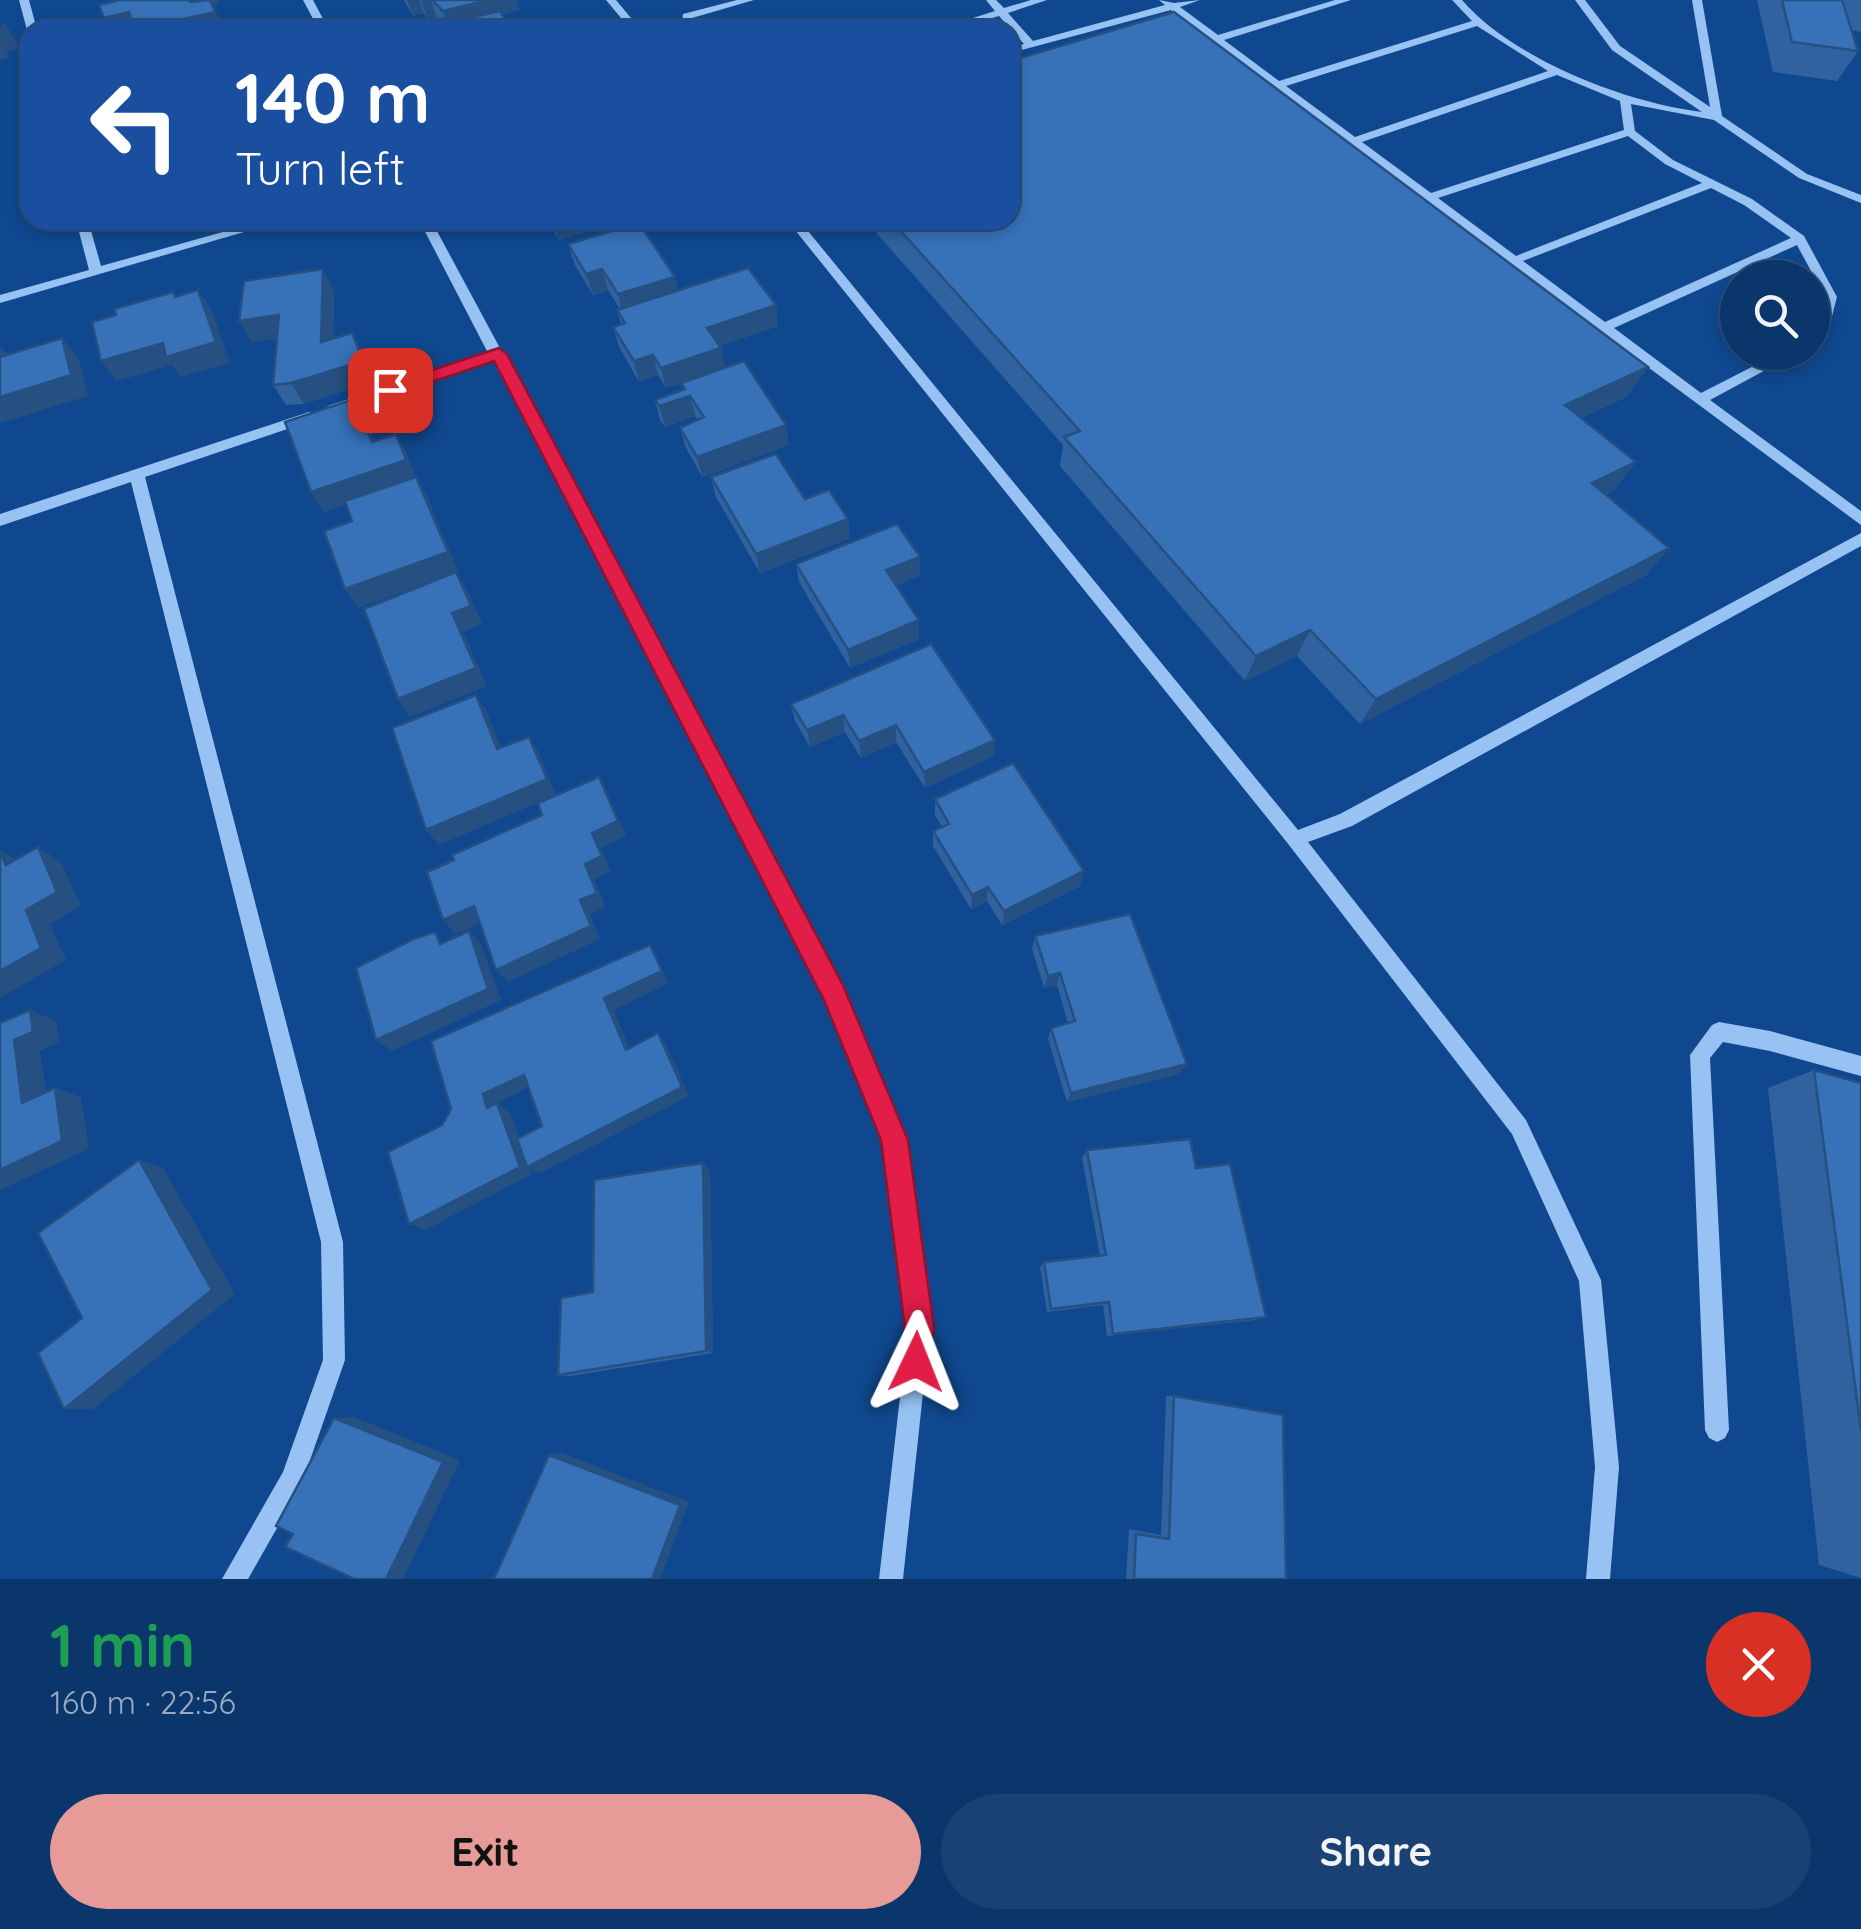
<!DOCTYPE html>
<meta charset="utf-8">
<style>
body{margin:0;font-family:Quicksand,sans-serif;background:#194173;color:#f1f3f6;height:100vh;display:flex;flex-direction:column;font-size:38px;white-space:nowrap}
*{box-sizing:border-box;margin:0}
p{font-size:32px;color:#9aabc1}
.icon{flex:none;width:55px;height:55px;fill:none;stroke:currentColor;stroke-width:2;stroke-linecap:round;stroke-linejoin:round}
.map{position:relative;height:1579px;overflow:hidden}
.details{display:flex;flex-direction:column;background:#0b366b;flex:1}
.details>*{flex:none}
.guide{position:absolute;left:20px;top:20px;width:1000px;height:210px;border-radius:30px;box-shadow:0 5px 15px #0003,0 0 0 2px #2b507e;background:#1a4fa0;color:#fff;overflow:hidden}
.controls{position:absolute;left:1720px;top:260px;display:grid;gap:20px}
.controls a{display:grid;place-items:center;width:110px;height:110px;border-radius:50%;background:#0b366b;box-shadow:0 5px 15px #0003,0 0 0 2px #2b507e;font-size:50px}
.pin{position:absolute;display:grid;place-items:center;width:85px;height:85px;color:#fff;margin:-42px;border-radius:20px;box-shadow:0 5px 15px #0006}
.me{position:absolute;width:110px;margin:-55px;rotate:2deg;stroke-linejoin:round;filter:drop-shadow(0 0 8px #0008)}
.turn{display:flex;align-items:center;gap:35px;height:210px;padding:0 50px;font-size:45px}
.turn .icon{width:130px;height:130px;stroke-width:2.5}
.turn b{display:block;font-size:70px;line-height:85px}
.round{display:grid;place-items:center;flex:none;width:105px;height:105px;border-radius:52px;background:#194173}
.summary{display:flex;align-items:center;justify-content:space-between;height:170px;padding:0 50px}
h1{font-size:60px;font-weight:700;line-height:75px;color:#1e9e55}
.action{display:flex;gap:20px;margin-top:auto;padding:20px 50px}
.action a{flex:1;height:115px;border-radius:60px;background:#e69b98;color:#111;font-size:40px;font-weight:700;line-height:115px;text-align:center}
.action a+a{background:#194173;color:#f1f3f6}
.map>svg:first-child{display:block}
</style>
<div class="map">
<svg width="1861" height="1579" viewBox="0 0 1861 1579">
<rect width="100%" height="100%" fill="#0f488f"/>
<g fill="none" stroke-linecap="round" stroke-linejoin="round">
<g fill="#97c2f3" fill-rule="evenodd">
<path d="M 19,0 L 29,0 L 37,30 L 30,30 L 30,33 L 27,30 Z"/>
<path d="M 303,0 L 313,0 L 329,30 L 319,30 Z"/>
<path d="M 606,0 L 616,0 L 641,30 L 631,30 Z"/>
<path d="M 737,0 L 754,0 L 692,18 L 691,30 L 681,30 L 683,14 Z"/>
<path d="M 986,0 L 996,0 L 1004,8 L 1031,0 L 1047,0 L 1008,13 L 1033,41 L 1165,5 L 1159,0 L 1174,3 L 1200,0 L 1180,7 L 1218,35 L 1335,0 L 1351,0 L 1224,40 L 1279,81 L 1472,21 L 1452,0 L 1462,0 C 1513,59 1625,103 1702,112 L 1612,50 L 1575,0 L 1585,0 L 1620,46 L 1710,107 L 1692,0 L 1702,0 L 1722,116 L 1807,174 L 1861,195 L 1861,203 L 1799,178 L 1714,120 L 1631,104 L 1635,131 L 1673,160 L 1752,199 L 1804,236 L 1837,297 L 1827,335 L 1812,344 L 1812,334 L 1825,297 L 1797,245 L 1614,328 L 1701,393 L 1781,352 L 1799,352 L 1710,400 L 1861,511 L 1861,525 L 1347,144 L 1171,10 L 1010,53 L 1010,47 L 1024,44 L 999,16 L 951,30 L 935,30 L 995,11 ZM 1477,26 L 1548,71 L 1355,137 L 1286,86 ZM 1557,75 L 1620,101 L 1624,130 L 1431,193 L 1362,142 ZM 1628,136 L 1665,164 L 1702,183 L 1516,256 L 1438,198 ZM 1711,188 L 1744,205 L 1791,238 L 1605,322 L 1523,261 Z"/>
<path d="M 76,220 L 88,220 L 101,266 L 266,220 L 285,220 L 0,303 L 0,295 L 89,270 Z"/>
<path d="M 419,220 L 431,220 L 501,350 L 506,354 L 504,357 L 841,986 L 905,1140 L 930,1328 L 903,1579 L 879,1579 L 908,1328 L 885,1140 L 827,998 L 493,361 L 338,412 L 328,412 L 326,409 L 328,406 L 488,353 Z"/>
<path d="M 787,220 L 799,220 L 1298,830 L 1340,814 L 1861,533 L 1861,546 L 1352,826 L 1308,842 L 1526,1120 L 1601,1280 L 1619,1467 L 1610,1579 L 1586,1579 L 1595,1467 L 1579,1281 L 1512,1134 L 1289,845 Z"/>
<path d="M 309,412 L 316,417 L 314,420 L 145,477 L 343,1242 L 345,1360 L 301,1486 L 248,1579 L 222,1579 L 283,1472 L 323,1360 L 321,1242 L 131,482 L 0,526 L 0,514 Z"/>
<path d="M 1719,1022 L 1770,1031 L 1861,1056 L 1861,1076 L 1770,1051 L 1723,1042 L 1710,1058 L 1729,1430 L 1725,1438 L 1717,1442 L 1709,1438 L 1705,1430 L 1690,1055 L 1712,1025 Z"/>
</g>
</g>
<g fill="#2f629f">
<path d="M 404,0 L 516,0 L 519,10 L 502,14 L 512,30 L 440,30 L 438,25 L 443,24 L 437,19 L 429,21 L 424,13 L 413,16 Z"/>
<path d="M 1757,0 L 1861,0 L 1861,32 L 1851,30 L 1858,51 L 1837,81 L 1773,72 Z"/>
<path d="M 548,220 L 626,220 L 559,240 Z"/>
<path d="M 865,220 L 1010,220 L 1628,396 L 1581,418 L 1636,462 L 1614,490 L 1605,495 L 1669,548 L 1646,575 L 1360,724 L 1297,656 L 1245,681 L 1060,466 L 1063,445 Z"/>
<path d="M 568,244 L 678,291 L 778,326 L 719,346 L 725,368 L 789,445 L 702,477 L 686,448 L 680,428 L 698,420 L 695,416 L 665,427 L 660,420 L 655,400 L 683,390 L 681,383 L 666,388 L 658,375 L 639,382 L 619,347 L 613,327 L 621,324 L 617,310 L 620,309 L 608,290 L 593,295 L 575,265 Z"/>
<path d="M 334,290 L 333,339 L 363,354 L 374,381 L 304,404 L 286,405 L 273,385 L 277,338 L 252,342 L 239,321 Z"/>
<path d="M 711,477 L 848,519 L 850,538 L 760,573 L 716,497 Z"/>
<path d="M 920,557 L 920,576 L 896,585 L 919,639 L 850,668 L 799,582 L 796,564 Z"/>
<path d="M 931,644 L 994,756 L 925,788 L 896,742 L 861,758 L 845,732 L 810,747 L 795,721 L 791,704 Z"/>
<path d="M 935,799 L 1084,871 L 1080,886 L 1002,925 L 987,901 L 971,909 L 933,846 L 933,831 L 942,827 L 935,815 Z"/>
<path d="M 1035,936 L 1179,1074 L 1067,1102 L 1048,1039 L 1051,1028 L 1068,1023 L 1057,985 L 1044,988 L 1032,949 Z"/>
<path d="M 1814,1070 L 1861,1083 L 1861,1578 L 1819,1565 L 1768,1088 Z"/>
<path d="M 1087,1150 L 1196,1168 L 1266,1317 L 1255,1320 L 1107,1336 L 1103,1305 L 1047,1312 L 1040,1267 L 1044,1262 L 1100,1256 L 1082,1158 Z"/>
<path d="M 710,1171 L 713,1353 L 571,1376 L 558,1375 L 593,1292 Z"/>
<path d="M 1166,1396 L 1174,1396 L 1286,1579 L 1126,1579 L 1129,1529 L 1161,1535 Z"/>
</g>
<g fill="#265082">
<path d="M 189,0 L 218,0 L 219,4 L 213,6 L 225,30 L 111,30 L 104,18 Z"/>
<path d="M 407,0 L 419,0 L 424,13 L 413,16 Z"/>
<path d="M 431,0 L 437,19 L 429,21 L 421,1 Z"/>
<path d="M 486,0 L 516,0 L 519,10 L 493,16 L 450,30 L 443,11 Z"/>
<path d="M 3,21 L 17,42 L 18,49 L 7,51 L 9,58 L 0,60 L 0,29 Z"/>
<path d="M 553,220 L 626,220 L 559,240 Z"/>
<path d="M 323,269 L 334,290 L 333,363 L 321,342 Z"/>
<path d="M 602,269 L 608,290 L 593,295 L 586,274 Z"/>
<path d="M 675,277 L 680,298 L 623,315 L 618,294 Z"/>
<path d="M 198,290 L 212,311 L 230,363 L 181,377 L 172,365 L 117,381 L 101,361 Z"/>
<path d="M 776,305 L 778,326 L 711,349 L 707,328 Z"/>
<path d="M 279,315 L 291,336 L 252,342 L 239,321 Z"/>
<path d="M 352,333 L 363,354 L 374,381 L 304,404 L 291,383 Z"/>
<path d="M 62,338 L 79,359 L 88,396 L 0,423 L 0,397 Z"/>
<path d="M 0,346 L 15,363 L 0,358 Z"/>
<path d="M 721,348 L 725,369 L 666,388 L 661,368 Z"/>
<path d="M 653,355 L 658,375 L 639,382 L 634,361 Z"/>
<path d="M 1648,367 L 1628,396 L 1546,434 L 1565,405 Z"/>
<path d="M 690,396 L 695,416 L 665,427 L 659,406 Z"/>
<path d="M 354,399 L 366,420 L 383,462 L 372,442 Z"/>
<path d="M 786,425 L 789,445 L 702,477 L 697,457 Z"/>
<path d="M 396,434 L 407,454 L 417,480 L 324,512 L 311,492 Z"/>
<path d="M 1636,462 L 1614,490 L 1571,511 L 1592,483 Z"/>
<path d="M 416,477 L 427,496 L 458,571 L 456,572 L 467,590 L 482,624 L 463,632 L 487,686 L 410,717 L 398,699 L 452,613 L 456,572 L 358,608 L 345,589 Z"/>
<path d="M 848,519 L 850,538 L 760,573 L 756,554 Z"/>
<path d="M 1669,548 L 1646,575 L 1360,724 L 1376,699 Z"/>
<path d="M 920,557 L 920,576 L 887,589 L 886,570 Z"/>
<path d="M 919,620 L 919,639 L 850,668 L 848,650 Z"/>
<path d="M 1310,630 L 1297,656 L 1245,681 L 1256,656 Z"/>
<path d="M 476,695 L 487,712 L 508,766 L 497,749 Z"/>
<path d="M 843,715 L 845,732 L 810,747 L 807,730 Z"/>
<path d="M 896,725 L 896,742 L 861,758 L 859,741 Z"/>
<path d="M 529,737 L 539,753 L 556,795 L 439,845 L 426,830 Z"/>
<path d="M 995,740 L 994,756 L 925,788 L 924,772 Z"/>
<path d="M 599,777 L 627,836 L 601,848 L 611,871 L 594,879 L 606,907 L 590,914 L 600,939 L 508,982 L 496,970 L 580,900 L 585,864 L 592,833 Z"/>
<path d="M 38,847 L 61,862 L 81,906 L 50,924 L 66,960 L 0,998 L 0,971 L 26,910 Z"/>
<path d="M 0,850 L 23,864 L 6,865 Z"/>
<path d="M 1084,871 L 1080,886 L 1002,925 L 1004,911 Z"/>
<path d="M 988,887 L 987,901 L 971,909 L 972,895 Z"/>
<path d="M 474,906 L 486,920 L 456,934 L 443,920 Z"/>
<path d="M 469,931 L 481,944 L 501,1000 L 392,1051 L 376,1040 Z"/>
<path d="M 650,945 L 669,983 L 614,1010 L 634,1060 L 626,1050 L 604,998 Z"/>
<path d="M 1060,973 L 1057,985 L 1044,988 L 1048,976 Z"/>
<path d="M 30,1010 L 56,1021 L 59,1042 L 40,1051 L 49,1112 L 22,1103 L 14,1040 Z"/>
<path d="M 658,1033 L 666,1044 L 689,1096 L 539,1174 L 530,1169 L 532,1174 L 425,1230 L 409,1224 L 497,1103 L 510,1112 L 529,1166 Z"/>
<path d="M 1187,1064 L 1179,1074 L 1067,1102 L 1071,1093 Z"/>
<path d="M 524,1075 L 536,1084 L 487,1108 L 483,1094 Z"/>
<path d="M 55,1088 L 81,1097 L 89,1149 L 0,1190 L 0,1170 Z"/>
<path d="M 139,1160 L 163,1168 L 235,1294 L 93,1409 L 64,1409 Z"/>
<path d="M 703,1163 L 710,1171 L 713,1353 L 706,1351 Z"/>
<path d="M 354,1417 L 460,1460 L 403,1579 L 386,1579 L 334,1418 Z"/>
<path d="M 562,1453 L 689,1502 L 660,1579 L 652,1579 L 549,1455 Z"/>
</g>
<g fill="#3772b9" stroke="#265082" stroke-width="2.5">
<path d="M 120,0 L 189,0 L 190,2 L 210,0 L 215,12 L 135,30 L 129,12 L 104,18 L 99,5 Z"/>
<path d="M 432,0 L 488,0 L 443,11 Z"/>
<path d="M 1782,0 L 1842,0 L 1858,51 L 1792,42 Z"/>
<path d="M 500,11 L 512,30 L 441,30 L 438,25 Z"/>
<path d="M 1174,12 L 1648,367 L 1565,405 L 1636,462 L 1592,483 L 1669,548 L 1376,699 L 1310,630 L 1256,656 L 1064,437 L 1080,431 L 891,220 L 1010,220 L 1010,61 Z"/>
<path d="M 200,18 L 208,30 L 149,30 Z"/>
<path d="M 639,223 L 675,277 L 618,294 L 602,269 L 586,274 L 568,244 Z"/>
<path d="M 748,268 L 776,305 L 707,328 L 721,348 L 661,368 L 653,355 L 634,361 L 613,327 L 625,323 L 617,310 Z"/>
<path d="M 323,269 L 321,342 L 352,333 L 363,361 L 291,383 L 273,385 L 279,315 L 239,321 L 244,281 Z"/>
<path d="M 198,290 L 216,342 L 166,357 L 163,343 L 101,361 L 92,322 L 116,315 L 114,309 L 173,292 L 175,297 Z"/>
<path d="M 62,338 L 71,375 L 0,397 L 0,357 Z"/>
<path d="M 744,361 L 786,425 L 697,457 L 680,428 L 704,417 L 690,396 L 659,406 L 655,400 L 685,389 L 681,383 Z"/>
<path d="M 354,399 L 372,442 L 396,434 L 406,460 L 311,492 L 285,422 Z"/>
<path d="M 776,454 L 805,499 L 829,490 L 848,519 L 756,554 L 711,477 Z"/>
<path d="M 416,477 L 448,552 L 345,589 L 324,531 L 352,521 L 345,501 Z"/>
<path d="M 897,524 L 920,557 L 886,570 L 919,620 L 848,650 L 796,564 Z"/>
<path d="M 456,572 L 471,606 L 452,613 L 476,668 L 398,699 L 364,609 Z"/>
<path d="M 931,644 L 995,740 L 924,772 L 896,725 L 859,741 L 843,715 L 807,730 L 791,704 Z"/>
<path d="M 476,695 L 497,749 L 529,737 L 547,779 L 426,830 L 392,728 Z"/>
<path d="M 1013,763 L 1084,871 L 1004,911 L 988,887 L 972,895 L 933,831 L 949,824 L 935,799 Z"/>
<path d="M 599,777 L 618,821 L 592,833 L 602,856 L 585,864 L 597,893 L 580,900 L 591,926 L 496,970 L 474,906 L 443,920 L 427,872 L 454,860 L 452,855 L 542,815 L 538,803 Z"/>
<path d="M 38,847 L 57,892 L 26,910 L 41,948 L 0,971 L 0,852 L 6,865 Z"/>
<path d="M 1130,914 L 1187,1064 L 1071,1093 L 1051,1028 L 1075,1021 L 1060,973 L 1048,976 L 1035,936 Z"/>
<path d="M 469,931 L 488,989 L 376,1040 L 356,968 L 414,939 L 435,932 L 440,944 Z"/>
<path d="M 650,945 L 662,971 L 604,998 L 626,1050 L 658,1033 L 682,1087 L 527,1167 L 517,1139 L 542,1126 L 524,1075 L 483,1094 L 487,1108 L 497,1103 L 520,1167 L 409,1224 L 388,1152 L 442,1125 L 451,1109 L 431,1041 Z"/>
<path d="M 30,1010 L 33,1032 L 14,1040 L 22,1103 L 55,1088 L 62,1141 L 0,1170 L 0,1023 Z"/>
<path d="M 1814,1070 L 1861,1083 L 1861,1431 Z"/>
<path d="M 1190,1139 L 1196,1168 L 1230,1164 L 1266,1317 L 1113,1334 L 1109,1302 L 1051,1309 L 1044,1262 L 1106,1255 L 1087,1150 Z"/>
<path d="M 139,1160 L 212,1290 L 64,1409 L 38,1353 L 82,1318 L 38,1233 Z"/>
<path d="M 703,1163 L 706,1351 L 558,1375 L 561,1298 L 593,1292 L 594,1180 Z"/>
<path d="M 1174,1396 L 1283,1415 L 1286,1579 L 1134,1579 L 1136,1534 L 1169,1539 Z"/>
<path d="M 334,1418 L 443,1462 L 386,1579 L 354,1579 L 285,1547 L 293,1534 L 276,1526 Z"/>
<path d="M 549,1455 L 680,1505 L 652,1579 L 494,1579 Z"/>
</g>
<path fill="#e11d48" stroke="#92132f" stroke-width="2.5" d="M 499,348 L 507,354 L 843,985 L 908,1140 L 934,1328 L 926,1373 L 916,1377 L 905,1373 L 901,1362 L 905,1328 L 881,1140 L 824,1000 L 494,361 L 390,396 L 381,390 L 384,386 Z"/>
</svg>
<div class="controls">
<a><svg class="icon" aria-label="search" viewBox="0 0 24 24"><circle cx="10" cy="10" r="6"/><path d="M15 15l6 6"/></svg></a>
</div>
<div class="pin" style="left:390px;top:390px;background:#d93025"><svg class="icon" aria-label="arrive" viewBox="0 0 24 24"><path d="M6 21V4h12l-3 4 3 4H6"/></svg></div>
<svg class="me" style="left:916px;top:1362px" viewBox="-20 -20 40 40"><path d="M0-17L14 15 0 8-14 15z" fill="#e11d48" stroke="#fff" stroke-width="4"/></svg>
<div class="guide">
<div class="turn"><svg class="icon" aria-label="left" viewBox="0 0 24 24"><path d="M17 20v-9H6M10 6l-5 5 5 5"/></svg><div><b>140 m</b>Turn left</div></div>
</div>
</div>
<section class="details">
<div class="summary"><div><h1>1 min</h1><p>160 m · 22:56</p></div><a class="round" style="background:#d93025;color:#fff"><svg class="icon" aria-label="close" viewBox="0 0 24 24"><path d="M6 6l12 12M18 6L6 18"/></svg></a></div>
<div class="action"><a>Exit</a><a>Share</a></div>
</section>
